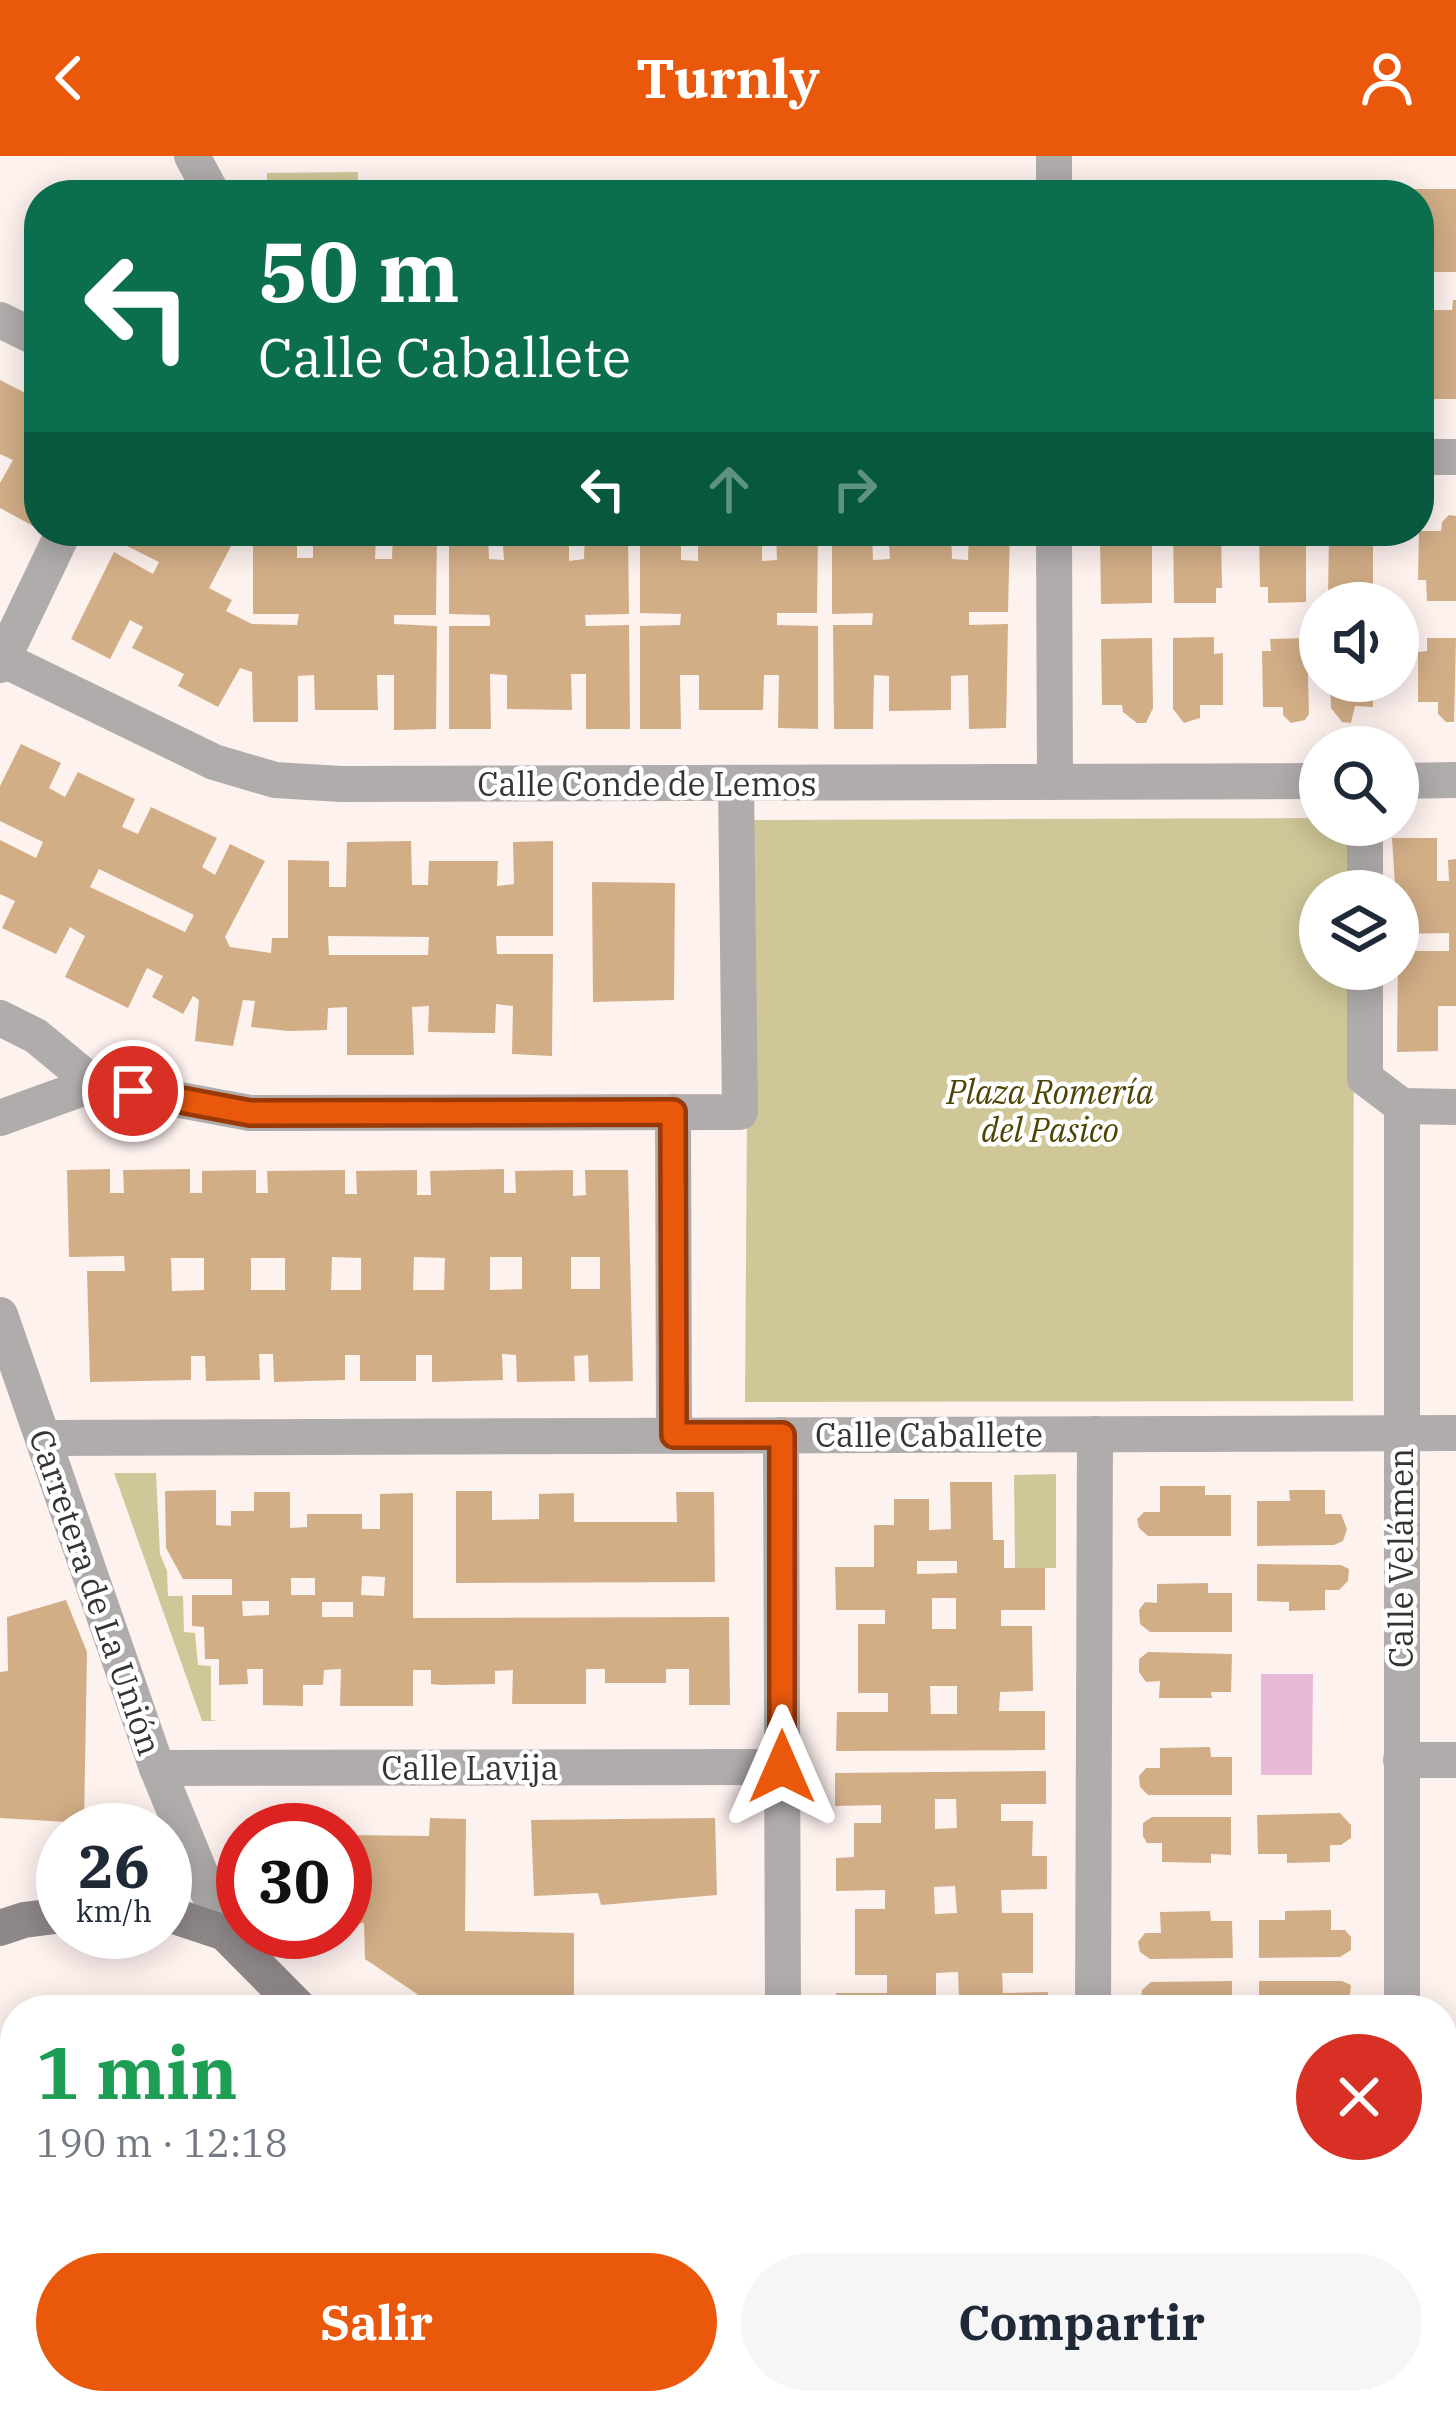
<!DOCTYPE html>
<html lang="es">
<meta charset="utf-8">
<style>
body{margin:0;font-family:"IBM Plex Serif",serif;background:#f6f6f7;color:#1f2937;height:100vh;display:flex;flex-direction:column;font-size:45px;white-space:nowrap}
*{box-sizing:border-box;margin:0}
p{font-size:39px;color:#747a83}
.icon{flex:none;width:66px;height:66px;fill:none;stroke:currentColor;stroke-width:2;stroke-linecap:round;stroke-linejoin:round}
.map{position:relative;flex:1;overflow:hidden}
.side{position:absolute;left:0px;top:1839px;width:1458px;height:420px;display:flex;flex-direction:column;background:#fff;border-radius:48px 48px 0 0;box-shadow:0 6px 30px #0003}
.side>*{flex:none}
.banner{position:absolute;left:24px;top:24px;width:1410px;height:366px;border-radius:48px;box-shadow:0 6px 30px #0003;background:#0b6e4f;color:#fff;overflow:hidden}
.tools{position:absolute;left:1299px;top:426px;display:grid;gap:24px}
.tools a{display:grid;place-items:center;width:120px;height:120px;border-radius:50%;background:#fff;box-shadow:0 6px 30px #0003;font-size:60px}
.speed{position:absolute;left:36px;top:1647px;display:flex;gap:24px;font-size:60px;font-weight:700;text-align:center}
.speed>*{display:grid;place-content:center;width:156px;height:156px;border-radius:50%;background:#fff;box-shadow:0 6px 30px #0003;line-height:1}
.speed small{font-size:30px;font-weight:400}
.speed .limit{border:18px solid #d22;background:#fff;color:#111}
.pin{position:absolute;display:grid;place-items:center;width:102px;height:102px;color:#fff;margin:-51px;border:6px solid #fff;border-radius:50%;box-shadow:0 3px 12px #0007}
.me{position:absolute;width:132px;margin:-66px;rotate:0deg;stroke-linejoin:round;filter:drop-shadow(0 0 9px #0008)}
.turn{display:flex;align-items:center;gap:42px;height:252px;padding:0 36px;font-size:54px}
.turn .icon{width:156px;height:156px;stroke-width:2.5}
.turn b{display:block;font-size:84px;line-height:102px}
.lanes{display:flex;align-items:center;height:114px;padding:0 36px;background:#0003;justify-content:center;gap:60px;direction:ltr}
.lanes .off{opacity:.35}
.round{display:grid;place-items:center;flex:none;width:126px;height:126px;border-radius:63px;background:#f6f6f7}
.overview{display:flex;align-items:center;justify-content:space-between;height:204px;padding:0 36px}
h1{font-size:72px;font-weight:800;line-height:90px;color:#1e9e55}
.cta{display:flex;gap:24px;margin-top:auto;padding:24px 36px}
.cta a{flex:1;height:138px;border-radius:72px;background:#ea580c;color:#fff;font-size:48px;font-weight:800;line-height:138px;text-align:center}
.cta a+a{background:#f6f6f7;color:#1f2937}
header{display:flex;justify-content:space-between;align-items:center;height:156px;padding:0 36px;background:#ea580c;color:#fff;font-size:54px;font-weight:800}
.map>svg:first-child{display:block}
</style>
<header><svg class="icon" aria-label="back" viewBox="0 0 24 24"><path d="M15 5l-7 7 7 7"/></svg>Turnly<svg class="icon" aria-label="person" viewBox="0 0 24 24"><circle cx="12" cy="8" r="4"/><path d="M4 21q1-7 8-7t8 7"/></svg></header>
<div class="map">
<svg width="1456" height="2259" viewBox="0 0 1456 2259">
<rect width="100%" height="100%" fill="#fef2ef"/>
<g fill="#d0c799">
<path d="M 358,16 L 358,39 L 267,39 L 267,17 Z"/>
<path d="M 1320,662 L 1320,669 L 1354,669 L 1354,735 L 1320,735 L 1320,813 L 1354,813 L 1353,1245 L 745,1246 L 749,664 Z"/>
<path d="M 114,1317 L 156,1317 L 160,1398 L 167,1415 L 168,1440 L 183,1440 L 184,1476 L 195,1477 L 198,1509 L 211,1510 L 211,1564 L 219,1565 L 202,1565 Z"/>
<path d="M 1056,1318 L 1056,1412 L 1015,1412 L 1014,1319 Z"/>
</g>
<path fill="#e9b9d8" d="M 1261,1518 L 1313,1518 L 1312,1619 L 1261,1619 Z"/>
<g fill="#d2ae87" fill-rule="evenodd">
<path d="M 999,27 L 999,39 L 402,39 L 402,29 Z"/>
<path d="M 1117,33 L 1456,33 L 1456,116 L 1419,116 L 1419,39 L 1117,39 Z"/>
<path d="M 1453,144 L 1456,144 L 1456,243 L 1419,243 L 1419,154 L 1452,154 Z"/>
<path d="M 0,224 L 39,244 L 39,274 L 29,293 L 39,298 L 39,358 L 33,370 L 0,352 L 0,327 L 13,304 L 0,298 Z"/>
<path d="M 1449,359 L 1456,360 L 1456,445 L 1427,445 L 1426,424 L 1418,424 L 1419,375 L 1441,375 L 1442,366 Z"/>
<path d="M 124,375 L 239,375 L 209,432 L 232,444 L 226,455 L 252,468 L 297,469 L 299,458 L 253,458 L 253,375 L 297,375 L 297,402 L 313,402 L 313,378 L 376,379 L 375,403 L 392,403 L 393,375 L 437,375 L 436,459 L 394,459 L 394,468 L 437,470 L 436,573 L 394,574 L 394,519 L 377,519 L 378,554 L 315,554 L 314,519 L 298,520 L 298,566 L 253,566 L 252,516 L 240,512 L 218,551 L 178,530 L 184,518 L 132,492 L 143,471 L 130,464 L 110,503 L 71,483 L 114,396 L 153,418 L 159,406 L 119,386 Z"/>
<path d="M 449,375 L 488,375 L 489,403 L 504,404 L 502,375 L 569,375 L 569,405 L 584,403 L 585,375 L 628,375 L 629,458 L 585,459 L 586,470 L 629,469 L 630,573 L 586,573 L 586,518 L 571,518 L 572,554 L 507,553 L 507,519 L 490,518 L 491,573 L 449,573 L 449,470 L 490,470 L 490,464 L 489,459 L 449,458 Z"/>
<path d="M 640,375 L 681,375 L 681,404 L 698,405 L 698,375 L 762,375 L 762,405 L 777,404 L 776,375 L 818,375 L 817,457 L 777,457 L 777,469 L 818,470 L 818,573 L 778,572 L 779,519 L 764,519 L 763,554 L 699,554 L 699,519 L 680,519 L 681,573 L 640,573 L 640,470 L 680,469 L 681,458 L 640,457 Z"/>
<path d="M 832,375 L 872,375 L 873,404 L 890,403 L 888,375 L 951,375 L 952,403 L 968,404 L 969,375 L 1010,375 L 1008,456 L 969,456 L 969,469 L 1008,468 L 1006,572 L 969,573 L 968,519 L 951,520 L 951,554 L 889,555 L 889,520 L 874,519 L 873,573 L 834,573 L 833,469 L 872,469 L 873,457 L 832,458 Z"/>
<path d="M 1100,375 L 1152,375 L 1152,447 L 1101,448 Z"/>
<path d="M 1173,375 L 1221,375 L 1222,432 L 1216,432 L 1216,447 L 1174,447 Z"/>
<path d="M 1259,375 L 1306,375 L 1306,446 L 1268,447 L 1268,431 L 1260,431 Z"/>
<path d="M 1329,375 L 1373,377 L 1373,431 L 1366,431 L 1366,447 L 1328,447 Z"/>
<path d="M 1214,481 L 1214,498 L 1223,497 L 1223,549 L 1200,549 L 1200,562 L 1184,567 L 1173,553 L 1173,482 Z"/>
<path d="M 1152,482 L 1153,552 L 1146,567 L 1137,567 L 1123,556 L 1122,549 L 1102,549 L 1101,483 Z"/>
<path d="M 1307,482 L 1309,558 L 1305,564 L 1291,567 L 1283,559 L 1283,551 L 1263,551 L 1262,495 L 1271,495 L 1270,483 Z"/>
<path d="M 1427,482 L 1456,482 L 1454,566 L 1446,566 L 1438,558 L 1438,546 L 1418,546 L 1418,496 L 1427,495 Z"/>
<path d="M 1330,525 L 1373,525 L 1373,551 L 1355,550 L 1351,567 L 1342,566 L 1331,552 Z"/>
<path d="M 21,588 L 61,607 L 49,632 L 65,641 L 78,616 L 135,643 L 122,671 L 138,678 L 151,651 L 217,682 L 202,711 L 215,719 L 230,688 L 265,705 L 225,781 L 230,791 L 271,797 L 272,782 L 288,782 L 288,704 L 329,705 L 329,731 L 346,731 L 347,686 L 411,685 L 412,729 L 428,729 L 429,705 L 498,705 L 497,730 L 514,728 L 513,686 L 553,685 L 553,780 L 496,780 L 497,798 L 553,798 L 552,900 L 512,898 L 513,850 L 496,848 L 495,877 L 483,877 L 428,876 L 429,850 L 412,851 L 414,899 L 347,899 L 347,851 L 328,852 L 327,874 L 288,875 L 251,871 L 255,845 L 243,844 L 233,890 L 195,885 L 199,844 L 193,840 L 183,858 L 152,841 L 163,820 L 147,812 L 128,852 L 65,821 L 85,780 L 70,771 L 56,798 L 2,772 L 15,745 L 0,738 L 0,684 L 36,702 L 43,686 L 0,665 L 0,630 ZM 99,713 L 194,759 L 185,776 L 90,731 ZM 328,780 L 429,781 L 428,799 L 329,799 Z"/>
<path d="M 1392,682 L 1437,682 L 1437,725 L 1449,725 L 1448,704 L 1456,703 L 1456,850 L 1438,850 L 1438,895 L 1397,896 L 1398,795 L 1449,795 L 1449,777 L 1398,778 Z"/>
<path d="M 592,726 L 675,727 L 674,844 L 593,846 Z"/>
<path d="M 110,1013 L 110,1037 L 124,1037 L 123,1014 L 190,1013 L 190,1037 L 202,1037 L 202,1015 L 256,1014 L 256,1037 L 268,1037 L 267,1015 L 345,1014 L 345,1038 L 357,1038 L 356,1015 L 417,1014 L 417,1039 L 431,1039 L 430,1015 L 504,1013 L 504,1037 L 516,1037 L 515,1015 L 573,1014 L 573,1040 L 586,1039 L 585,1014 L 628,1014 L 633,1225 L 589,1226 L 588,1199 L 574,1200 L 575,1225 L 517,1226 L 516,1199 L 502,1198 L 503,1224 L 432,1226 L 432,1199 L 416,1199 L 416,1225 L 360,1225 L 360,1199 L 345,1199 L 345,1224 L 274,1226 L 273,1198 L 259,1198 L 260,1224 L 206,1225 L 205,1200 L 191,1200 L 191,1224 L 90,1226 L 87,1115 L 125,1115 L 124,1100 L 69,1101 L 67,1014 ZM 332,1101 L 361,1102 L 361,1134 L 331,1134 ZM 414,1101 L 445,1102 L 444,1134 L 413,1134 ZM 490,1101 L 522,1101 L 522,1133 L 490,1134 ZM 571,1101 L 600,1101 L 600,1133 L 571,1133 ZM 171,1102 L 204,1102 L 204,1134 L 172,1135 ZM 251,1102 L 285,1102 L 285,1134 L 251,1134 Z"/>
<path d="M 950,1326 L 992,1326 L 993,1384 L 1004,1384 L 1004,1412 L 1045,1412 L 1045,1454 L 1001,1454 L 1001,1470 L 1032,1470 L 1033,1535 L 1000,1536 L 999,1555 L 1045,1555 L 1045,1594 L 836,1595 L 837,1556 L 888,1556 L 888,1537 L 858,1537 L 858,1468 L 885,1468 L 885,1454 L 836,1454 L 835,1411 L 874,1411 L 874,1369 L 894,1369 L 894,1343 L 929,1343 L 929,1374 L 951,1373 ZM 917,1405 L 957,1405 L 957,1417 L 917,1418 ZM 932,1442 L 956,1442 L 956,1473 L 932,1473 ZM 930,1530 L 957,1530 L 957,1558 L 931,1558 Z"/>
<path d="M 1160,1330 L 1205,1330 L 1205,1339 L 1231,1339 L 1231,1380 L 1148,1380 L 1139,1372 L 1137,1363 L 1144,1356 L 1160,1356 Z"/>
<path d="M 216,1334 L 216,1369 L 231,1370 L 231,1355 L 254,1355 L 254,1336 L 290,1336 L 290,1372 L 307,1371 L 307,1358 L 362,1358 L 362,1373 L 380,1373 L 380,1338 L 413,1337 L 413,1462 L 729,1461 L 730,1549 L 689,1549 L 689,1513 L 666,1513 L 666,1527 L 605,1527 L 605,1513 L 586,1513 L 586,1548 L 512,1548 L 513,1514 L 495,1515 L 495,1528 L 441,1529 L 431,1528 L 431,1514 L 413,1514 L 413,1550 L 340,1550 L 341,1513 L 324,1514 L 323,1529 L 303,1529 L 303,1550 L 263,1549 L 263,1513 L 247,1513 L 248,1528 L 219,1529 L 219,1503 L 205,1503 L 204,1471 L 192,1470 L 192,1439 L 232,1439 L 232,1423 L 183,1423 L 166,1392 L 165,1335 ZM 362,1420 L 385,1421 L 384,1440 L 361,1439 ZM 291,1422 L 315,1422 L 315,1439 L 291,1439 ZM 242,1445 L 269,1445 L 269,1459 L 243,1460 ZM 322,1446 L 353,1446 L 353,1461 L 322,1461 Z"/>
<path d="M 1289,1334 L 1325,1334 L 1325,1358 L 1341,1358 L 1347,1373 L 1343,1385 L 1334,1389 L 1257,1390 L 1257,1345 L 1290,1345 Z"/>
<path d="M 456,1335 L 492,1335 L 492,1364 L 539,1363 L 539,1338 L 574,1337 L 574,1366 L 677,1366 L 676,1336 L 714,1336 L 715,1426 L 456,1427 Z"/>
<path d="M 1257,1408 L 1341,1409 L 1349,1413 L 1348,1425 L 1339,1434 L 1325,1434 L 1325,1454 L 1289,1455 L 1289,1446 L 1257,1445 Z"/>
<path d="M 1208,1427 L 1208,1437 L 1232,1437 L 1232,1476 L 1150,1476 L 1140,1468 L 1139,1454 L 1145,1446 L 1157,1447 L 1157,1428 Z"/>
<path d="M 66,1444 L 87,1496 L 84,1667 L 0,1662 L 0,1516 L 8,1515 L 7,1461 Z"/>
<path d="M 1148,1496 L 1232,1498 L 1231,1536 L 1211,1536 L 1212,1542 L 1159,1542 L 1160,1525 L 1146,1526 L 1139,1516 L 1139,1503 Z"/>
<path d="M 1210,1591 L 1211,1601 L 1232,1601 L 1232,1639 L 1148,1639 L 1140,1631 L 1139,1620 L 1146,1612 L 1160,1612 L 1160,1592 Z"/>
<path d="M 1046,1615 L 1046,1648 L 1001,1648 L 1001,1665 L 1033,1665 L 1032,1700 L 1047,1700 L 1047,1733 L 1001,1734 L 1002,1757 L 1033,1757 L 1033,1817 L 1002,1817 L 1003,1837 L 1048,1836 L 1048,1854 L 836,1854 L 836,1837 L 887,1837 L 887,1819 L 855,1819 L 855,1753 L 885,1753 L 885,1734 L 836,1735 L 836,1702 L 854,1701 L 854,1667 L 881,1667 L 881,1649 L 835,1650 L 835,1617 ZM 935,1643 L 956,1643 L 957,1672 L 935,1673 ZM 955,1730 L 957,1757 L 935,1758 L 934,1731 ZM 958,1816 L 959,1843 L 936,1844 L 936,1817 Z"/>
<path d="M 1340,1657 L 1351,1669 L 1351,1682 L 1341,1689 L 1330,1689 L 1330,1706 L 1287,1707 L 1287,1698 L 1258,1698 L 1257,1659 Z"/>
<rect x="270" y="1661" width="48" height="13"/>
<path d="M 1152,1661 L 1231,1661 L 1231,1699 L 1211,1698 L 1211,1707 L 1162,1706 L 1162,1687 L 1147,1687 L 1143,1680 L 1143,1667 Z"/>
<path d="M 430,1662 L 466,1663 L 465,1775 L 574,1777 L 574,1854 L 532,1854 L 532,1845 L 426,1844 L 365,1803 L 364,1767 L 345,1768 L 345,1679 L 429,1680 Z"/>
<path d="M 715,1662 L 717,1739 L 601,1749 L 598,1737 L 534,1740 L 531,1664 Z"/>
<path d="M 1331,1754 L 1331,1774 L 1345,1774 L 1351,1781 L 1351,1794 L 1340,1801 L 1259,1802 L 1259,1764 L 1285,1764 L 1285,1755 Z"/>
<path d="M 1210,1755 L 1211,1765 L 1232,1765 L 1233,1802 L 1150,1803 L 1140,1796 L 1138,1786 L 1145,1777 L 1161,1777 L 1160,1756 Z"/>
<path d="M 1232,1825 L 1232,1854 L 1147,1852 L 1141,1843 L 1142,1834 L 1151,1826 Z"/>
<path d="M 1259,1825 L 1342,1825 L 1351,1829 L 1350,1838 L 1345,1844 L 1331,1845 L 1331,1854 L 1259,1854 Z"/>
</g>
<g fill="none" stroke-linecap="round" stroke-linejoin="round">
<g stroke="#b1acac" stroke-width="36">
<path d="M 192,0 L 213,39"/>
<path d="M 1054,0 L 1054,39"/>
<path d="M 0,164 L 39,183"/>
<path d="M 1419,301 L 1456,301"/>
<path d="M 1054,375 L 1055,626"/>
<path d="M 0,502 L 214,606 L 275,624 L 341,628 L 1320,625"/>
<path d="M 0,509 L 64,375"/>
<path d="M 1398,625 L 1456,624"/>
<path d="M 1365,669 L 1365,735"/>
<path d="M 1365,813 L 1365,922 L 1402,950"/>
<path d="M 0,862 L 36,880 L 94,928 L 250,957 L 740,956 L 736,627"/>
<path d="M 1402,950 L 1456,951"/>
<path d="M 673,956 L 674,1279"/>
<path d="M 0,962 L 94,928"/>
<path d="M 0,1159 L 157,1612 L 225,1777"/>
<path d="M 781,1279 L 783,1854"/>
<path d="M 43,1282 L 1456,1277"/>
<path d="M 1401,1604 L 1456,1604"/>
<path d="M 157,1612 L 782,1611"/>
<path d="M 1093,1854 L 1095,1278"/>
<path d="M 1402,1854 L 1402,950"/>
</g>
<g stroke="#8f8889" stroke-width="36">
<path d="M 165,1757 L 225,1777 L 301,1854"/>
<path d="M 0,1772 L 24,1764 L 63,1759"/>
<path d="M 1443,1942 L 1456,1942"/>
</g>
</g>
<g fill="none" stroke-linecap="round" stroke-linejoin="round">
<g stroke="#983908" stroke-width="30">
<path id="route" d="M 133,935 L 250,957 L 673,956 L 674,1279 L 782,1279 L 782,1611"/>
</g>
<use href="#route" stroke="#ea580c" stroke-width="21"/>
</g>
<g text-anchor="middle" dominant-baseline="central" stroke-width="9" stroke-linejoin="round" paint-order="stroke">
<g font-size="33" fill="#373332" stroke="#fff">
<text x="647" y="627">Calle Conde de Lemos</text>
<text x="929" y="1278">Calle Caballete</text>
<text transform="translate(1400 1402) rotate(-90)">Calle Velámen</text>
<text transform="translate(96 1436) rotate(71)">Carretera de La Unión</text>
<text x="470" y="1611">Calle Lavija</text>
</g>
<g font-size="33" font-style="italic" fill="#504404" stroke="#fff">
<text x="1050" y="935">Plaza Romería<tspan x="1050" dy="38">del Pasico</tspan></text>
</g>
</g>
</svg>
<div class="tools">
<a><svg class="icon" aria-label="sound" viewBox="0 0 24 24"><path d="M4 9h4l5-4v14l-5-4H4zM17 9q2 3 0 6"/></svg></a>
<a><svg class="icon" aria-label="search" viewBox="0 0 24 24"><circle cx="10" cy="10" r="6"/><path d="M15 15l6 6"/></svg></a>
<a><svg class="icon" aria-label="layers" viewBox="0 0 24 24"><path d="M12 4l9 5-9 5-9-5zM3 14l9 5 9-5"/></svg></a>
</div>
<div class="speed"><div>26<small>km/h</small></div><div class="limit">30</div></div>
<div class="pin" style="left:133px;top:935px;background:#d93025"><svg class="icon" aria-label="arrive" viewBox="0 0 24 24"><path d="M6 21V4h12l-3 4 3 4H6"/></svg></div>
<svg class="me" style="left:782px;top:1611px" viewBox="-20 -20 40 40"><path d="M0-17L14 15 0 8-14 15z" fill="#ea580c" stroke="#fff" stroke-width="4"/></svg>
<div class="banner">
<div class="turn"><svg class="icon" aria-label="left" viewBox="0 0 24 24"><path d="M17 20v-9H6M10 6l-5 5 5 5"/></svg><div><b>50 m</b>Calle Caballete</div></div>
<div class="lanes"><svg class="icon" aria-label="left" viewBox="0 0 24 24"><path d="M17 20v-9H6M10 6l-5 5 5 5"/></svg><svg class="icon off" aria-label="ahead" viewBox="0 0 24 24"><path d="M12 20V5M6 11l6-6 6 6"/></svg><svg class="icon off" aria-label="right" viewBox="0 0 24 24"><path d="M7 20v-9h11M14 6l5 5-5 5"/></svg></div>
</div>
<section class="side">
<div class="overview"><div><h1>1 min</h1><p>190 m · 12:18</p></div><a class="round" style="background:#d93025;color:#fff"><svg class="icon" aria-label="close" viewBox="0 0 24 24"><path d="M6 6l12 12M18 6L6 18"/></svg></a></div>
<div class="cta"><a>Salir</a><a>Compartir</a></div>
</section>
</div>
